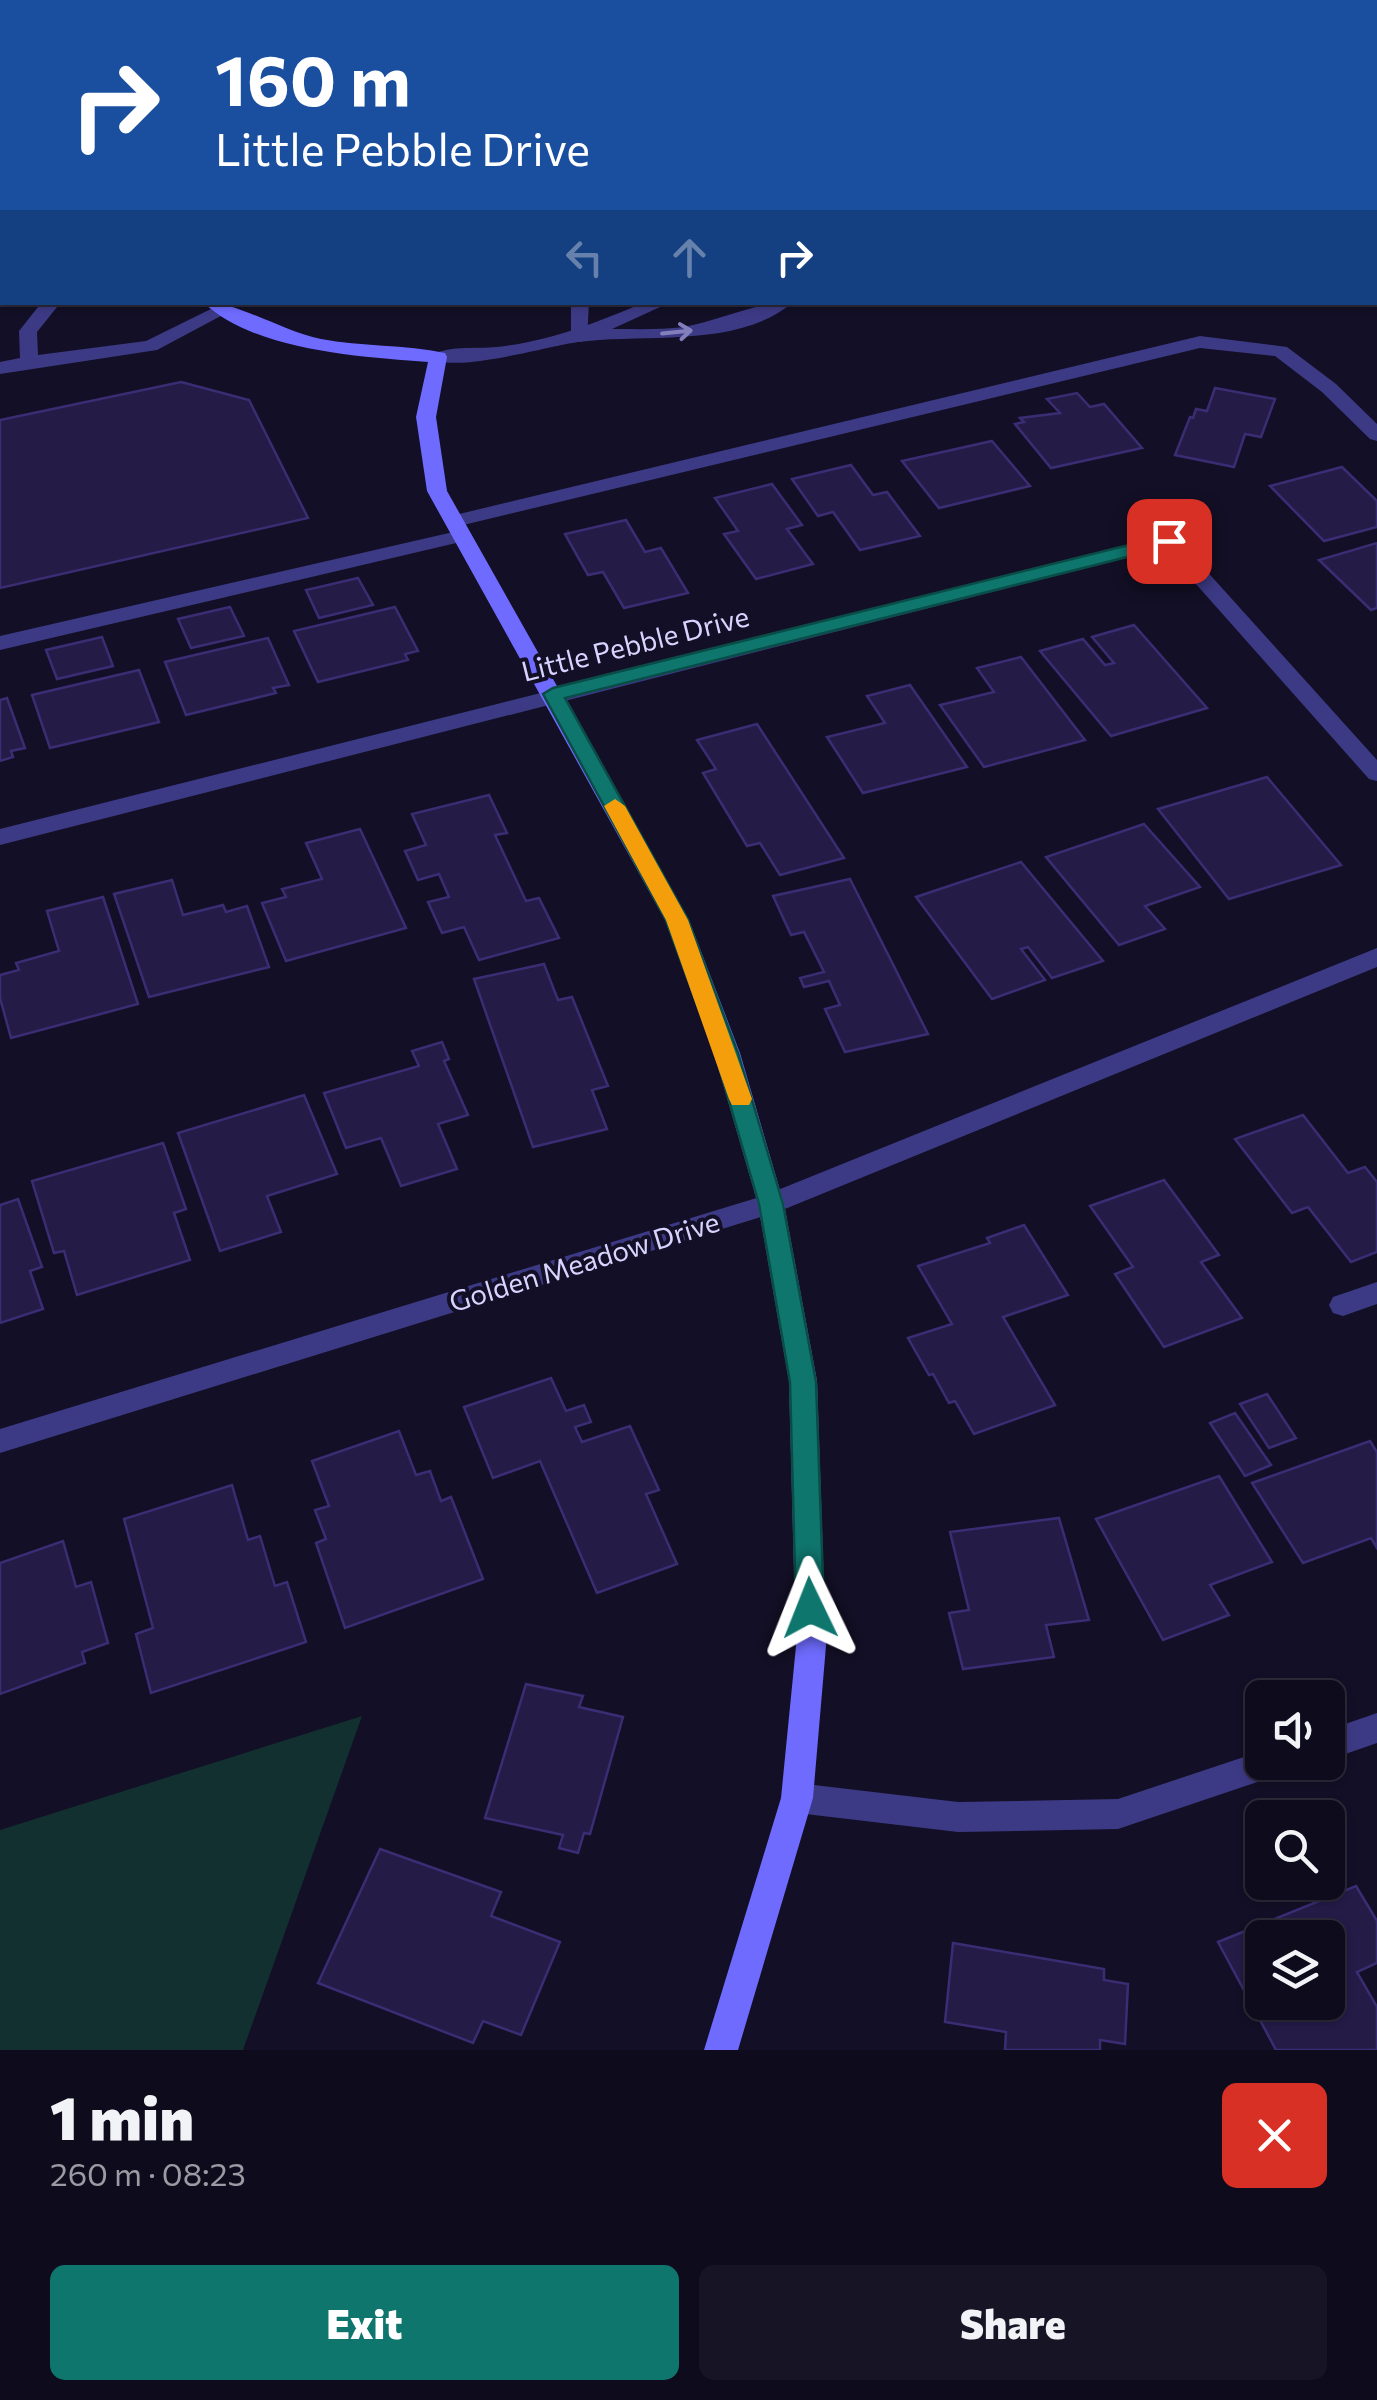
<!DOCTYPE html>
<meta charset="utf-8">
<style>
body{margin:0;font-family:Commissioner,sans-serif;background:#171425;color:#f1f3f6;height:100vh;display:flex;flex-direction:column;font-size:38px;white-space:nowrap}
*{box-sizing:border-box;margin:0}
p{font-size:32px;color:#9b9ba3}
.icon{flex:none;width:55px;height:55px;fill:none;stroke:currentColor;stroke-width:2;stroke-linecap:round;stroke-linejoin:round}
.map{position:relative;height:2050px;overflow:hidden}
.side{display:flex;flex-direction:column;background:#0e0b1c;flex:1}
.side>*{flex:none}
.top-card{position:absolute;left:0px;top:0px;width:1378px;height:305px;box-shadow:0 2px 8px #0004,0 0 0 2px #2e2b3b;background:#1a4fa0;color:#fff;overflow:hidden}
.fabs{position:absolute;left:1245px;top:1680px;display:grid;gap:20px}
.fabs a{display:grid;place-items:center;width:100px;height:100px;border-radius:15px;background:#0e0b1c;box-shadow:0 2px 8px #0004,0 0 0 2px #2e2b3b;font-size:50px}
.pin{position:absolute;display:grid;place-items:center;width:85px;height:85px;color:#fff;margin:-42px;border-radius:20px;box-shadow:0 5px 15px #0006}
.me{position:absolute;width:110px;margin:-55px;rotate:358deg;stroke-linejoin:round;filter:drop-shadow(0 0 8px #0008)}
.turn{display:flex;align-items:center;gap:35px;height:210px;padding:0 50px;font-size:45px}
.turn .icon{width:130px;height:130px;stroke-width:2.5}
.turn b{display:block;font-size:70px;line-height:85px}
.lanes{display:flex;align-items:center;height:95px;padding:0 50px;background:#0003;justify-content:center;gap:50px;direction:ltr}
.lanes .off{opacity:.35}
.round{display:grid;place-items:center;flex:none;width:105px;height:105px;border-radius:15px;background:#171425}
.overview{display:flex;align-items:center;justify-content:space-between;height:170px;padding:0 50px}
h1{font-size:60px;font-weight:800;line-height:75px}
.action{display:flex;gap:20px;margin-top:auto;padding:20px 50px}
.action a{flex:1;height:115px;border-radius:15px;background:#0f766e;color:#fff;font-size:40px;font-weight:800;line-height:115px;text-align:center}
.action a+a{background:#171425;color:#f1f3f6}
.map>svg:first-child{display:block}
</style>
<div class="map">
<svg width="1377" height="2050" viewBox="0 0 1377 2050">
<rect width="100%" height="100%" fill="#130f26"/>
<path fill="#12302f" d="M 362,1716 L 243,2050 L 0,2050 L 0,1830 Z"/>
<g fill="#241b47" stroke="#3b2d73" stroke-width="2.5" fill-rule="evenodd">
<path d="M 223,0 L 419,0 L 421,2 L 225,2 Z"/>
<path d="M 933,0 L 1374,0 L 1377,3 L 1377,21 L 1375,2 L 919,2 Z"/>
<path d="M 181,382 L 249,400 L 308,518 L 0,588 L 0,420 Z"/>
<path d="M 1215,388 L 1275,399 L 1261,437 L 1245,434 L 1234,467 L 1175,455 L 1190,417 L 1193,418 L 1196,409 L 1207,411 Z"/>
<path d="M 1077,393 L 1090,407 L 1104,404 L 1142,448 L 1051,468 L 1015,424 L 1024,422 L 1020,418 L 1060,413 L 1047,399 Z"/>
<path d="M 992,441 L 1030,486 L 939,508 L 902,461 Z"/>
<path d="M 851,465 L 873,495 L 887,492 L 920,536 L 860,550 L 833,512 L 818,516 L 792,479 Z"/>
<path d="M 1342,467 L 1377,501 L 1377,527 L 1324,541 L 1270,486 Z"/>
<path d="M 772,484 L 802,525 L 787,529 L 813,564 L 756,579 L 724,534 L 738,531 L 715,498 Z"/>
<path d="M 626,520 L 645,552 L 661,548 L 688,593 L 624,608 L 603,572 L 588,575 L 565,534 Z"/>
<path d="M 1377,543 L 1377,608 L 1371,610 L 1319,560 Z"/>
<path d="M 358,578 L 373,605 L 319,618 L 306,590 Z"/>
<path d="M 230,607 L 244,636 L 191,648 L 178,619 Z"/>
<path d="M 395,607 L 418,651 L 405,654 L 408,660 L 318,682 L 294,631 Z"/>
<path d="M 1134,625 L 1207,708 L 1111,736 L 1040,651 L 1083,639 L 1105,665 L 1114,663 L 1092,637 Z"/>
<path d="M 102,637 L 113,666 L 57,679 L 46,650 Z"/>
<path d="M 268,638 L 289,685 L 273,688 L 276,693 L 186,715 L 165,662 Z"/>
<path d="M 1021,657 L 1085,740 L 984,767 L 940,705 L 994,692 L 977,668 Z"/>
<path d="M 139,670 L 159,722 L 50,748 L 32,695 Z"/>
<path d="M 910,685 L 967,767 L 863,793 L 827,737 L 885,723 L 867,696 Z"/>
<path d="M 7,698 L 25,748 L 11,751 L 13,757 L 0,761 L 0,700 Z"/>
<path d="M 757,724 L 844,858 L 780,875 L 760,843 L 747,846 L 703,773 L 716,769 L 697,740 Z"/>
<path d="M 1267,777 L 1341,865 L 1229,899 L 1158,809 Z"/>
<path d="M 489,795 L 507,833 L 495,835 L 526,901 L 539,898 L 559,938 L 479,960 L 464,927 L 442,933 L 428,902 L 449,897 L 439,874 L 418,880 L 405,851 L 426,845 L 412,814 Z"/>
<path d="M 1144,824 L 1200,887 L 1145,906 L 1165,929 L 1119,945 L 1046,857 Z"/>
<path d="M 360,829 L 406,928 L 286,961 L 262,903 L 286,897 L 282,889 L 322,879 L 306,843 Z"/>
<path d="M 1021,862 L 1103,961 L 1052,978 L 1028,947 L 1021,949 L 1045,980 L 992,999 L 916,897 Z"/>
<path d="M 850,879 L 928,1034 L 845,1052 L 825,1009 L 840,1005 L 829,981 L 804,987 L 800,978 L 824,972 L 804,932 L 791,935 L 773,896 Z"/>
<path d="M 172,880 L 183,915 L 223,905 L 226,912 L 247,906 L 269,967 L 149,997 L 114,894 Z"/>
<path d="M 103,897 L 138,1004 L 11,1038 L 0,998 L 0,975 L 19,970 L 16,963 L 59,951 L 47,911 Z"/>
<path d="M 544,964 L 558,1000 L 572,997 L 608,1086 L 592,1090 L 607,1129 L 533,1147 L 474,979 Z"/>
<path d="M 442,1042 L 449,1059 L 444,1061 L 468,1115 L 438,1124 L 457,1169 L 401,1186 L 381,1138 L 346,1148 L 324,1093 L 419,1066 L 412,1051 Z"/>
<path d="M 304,1095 L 337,1174 L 267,1196 L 281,1232 L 220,1251 L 178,1133 Z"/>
<path d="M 1303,1115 L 1348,1173 L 1365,1167 L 1377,1182 L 1377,1252 L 1351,1262 L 1308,1207 L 1292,1213 L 1235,1139 Z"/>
<path d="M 163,1143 L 186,1209 L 174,1213 L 190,1260 L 77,1295 L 64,1251 L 54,1253 L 32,1181 Z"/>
<path d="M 1164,1180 L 1219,1255 L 1201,1262 L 1242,1318 L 1164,1347 L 1115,1274 L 1133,1267 L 1090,1206 Z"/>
<path d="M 18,1199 L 42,1267 L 30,1271 L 43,1309 L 0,1323 L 0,1205 Z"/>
<path d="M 1024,1225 L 1068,1295 L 1003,1317 L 1055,1405 L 974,1434 L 955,1401 L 949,1403 L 933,1374 L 929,1375 L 908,1338 L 952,1324 L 918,1266 L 990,1243 L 987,1238 Z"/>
<path d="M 551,1378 L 566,1411 L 584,1405 L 591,1422 L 575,1427 L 582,1442 L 630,1426 L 659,1490 L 646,1494 L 677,1564 L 597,1593 L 540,1461 L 493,1478 L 464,1407 Z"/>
<path d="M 1267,1394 L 1296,1438 L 1269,1448 L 1240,1404 Z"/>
<path d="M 1235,1413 L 1271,1465 L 1245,1476 L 1210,1423 Z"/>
<path d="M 399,1431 L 416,1475 L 430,1471 L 441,1501 L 451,1497 L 483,1579 L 345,1628 L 316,1543 L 326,1539 L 315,1510 L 329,1506 L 312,1461 Z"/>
<path d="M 1370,1441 L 1377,1452 L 1377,1548 L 1371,1538 L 1303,1563 L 1252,1483 Z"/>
<path d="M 1219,1476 L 1272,1562 L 1210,1585 L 1229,1615 L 1163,1640 L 1096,1519 Z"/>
<path d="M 232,1485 L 248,1540 L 260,1536 L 275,1586 L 287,1582 L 306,1642 L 151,1693 L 136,1634 L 153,1628 L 124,1519 Z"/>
<path d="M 1059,1518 L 1089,1620 L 1046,1625 L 1054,1657 L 963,1669 L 949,1613 L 969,1610 L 950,1532 Z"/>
<path d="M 63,1541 L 76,1587 L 91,1582 L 108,1643 L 82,1652 L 85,1663 L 0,1694 L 0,1563 Z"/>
<path d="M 526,1684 L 583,1696 L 579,1707 L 623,1717 L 590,1834 L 584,1833 L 578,1853 L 559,1848 L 563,1835 L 485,1818 Z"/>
<path d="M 380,1849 L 501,1892 L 491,1916 L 560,1942 L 521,2035 L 483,2021 L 473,2043 L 318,1983 Z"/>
<path d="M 1356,1886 L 1377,1921 L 1377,1963 L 1357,1972 L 1377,2007 L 1377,2050 L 1276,2050 L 1218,1942 ZM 1262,1938 L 1328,1938 L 1328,2002 L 1262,2002 Z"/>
<path d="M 953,1943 L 1104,1969 L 1104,1980 L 1128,1984 L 1125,2044 L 1100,2040 L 1100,2050 L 1005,2050 L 1006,2032 L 945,2022 Z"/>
</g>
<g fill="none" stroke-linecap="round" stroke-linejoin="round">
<g fill="#3d3a85" fill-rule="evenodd">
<path d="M 141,0 L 157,0 L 159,2 L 143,2 Z"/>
<path d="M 800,0 L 817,0 L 819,2 L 802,2 Z"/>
<path d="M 2,41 L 2,51 L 0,52 L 0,42 Z"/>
<rect x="1375" y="46" width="2" height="10"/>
<path d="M 1375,156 L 1377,156 L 1375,167 Z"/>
<rect x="0" y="210" width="2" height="17"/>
<path d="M 1375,296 L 1377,296 L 1377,307 L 1367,302 L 1375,302 Z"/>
<path d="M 42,302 L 61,302 L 37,332 L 38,355 L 146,341 L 217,306 L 223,305 L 232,310 L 157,350 L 0,374 L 0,362 L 20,358 L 19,331 Z"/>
<path d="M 571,302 L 589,302 L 587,340 L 580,342 L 571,336 Z"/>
<path d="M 1200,336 L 1287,347 L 1336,384 L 1377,424 L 1377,441 L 1370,439 L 1322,392 L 1275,356 L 1200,348 L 455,527 L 445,521 L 455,515 Z"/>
<path d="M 462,530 L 469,532 L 469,540 L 0,650 L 0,636 Z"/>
<path d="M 1377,1282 L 1377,1304 L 1343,1316 L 1333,1313 L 1329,1305 L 1333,1297 Z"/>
</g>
<g fill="#3d3a85" fill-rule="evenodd">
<rect x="1375" y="101" width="2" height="10"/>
<path d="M 645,302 L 671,302 L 612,329 C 636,329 661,330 684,327 C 721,320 756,302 793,302 C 739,349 643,333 578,342 C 548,346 450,375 429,357 C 444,345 477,349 497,347 C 551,341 596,323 645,302 Z"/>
<path d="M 1169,535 L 1176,537 L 1377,760 L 1377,781 L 1369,779 L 1164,548 L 0,845 L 0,829 Z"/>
<path d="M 1377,948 L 1377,967 L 780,1211 L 0,1453 L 0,1429 L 763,1196 Z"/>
<path d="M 1377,1713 L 1377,1743 L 1328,1760 L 1328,1730 Z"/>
<path d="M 1262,1751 L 1262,1762 L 1289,1762 L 1284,1773 L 1118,1829 L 958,1832 L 797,1813 L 786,1809 L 781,1798 L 786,1787 L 797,1783 L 958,1802 L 1118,1799 Z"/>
</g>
<g fill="#6f6bff" fill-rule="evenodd">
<path d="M 25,0 L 41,0 L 42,2 L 27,2 Z"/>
<path d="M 203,302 C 239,302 281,331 321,339 C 361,347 405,344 445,353 L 447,357 L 436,417 L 447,491 L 689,920 L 740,1053 L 784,1204 L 817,1381 L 826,1646 L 813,1798 L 738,2050 L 704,2050 L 781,1798 L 796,1646 L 789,1381 L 758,1204 L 714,1053 L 665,920 L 427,491 L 416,417 L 428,362 C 361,357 254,351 203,302 Z"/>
</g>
</g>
<defs><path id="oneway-shaft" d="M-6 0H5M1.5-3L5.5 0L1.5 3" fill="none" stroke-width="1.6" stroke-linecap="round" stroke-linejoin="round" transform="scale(2.5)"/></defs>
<use stroke="#837fbc" href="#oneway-shaft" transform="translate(677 332) rotate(-6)"/>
<path fill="#0f766e" stroke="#0a4d48" stroke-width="2.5" d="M 1169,535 L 1175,537 L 1175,545 L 565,698 L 688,920 L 738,1053 L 783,1204 L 816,1382 L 824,1608 L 820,1617 L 810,1621 L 800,1617 L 796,1608 L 790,1382 L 759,1204 L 715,1053 L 666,920 L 543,694 L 553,688 Z"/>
<path fill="#f59e0b" d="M 615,799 L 625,806 L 688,920 L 752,1099 L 749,1105 L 732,1105 L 729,1099 L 666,920 L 604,806 Z"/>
<g text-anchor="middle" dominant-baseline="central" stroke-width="8" stroke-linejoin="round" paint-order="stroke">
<g font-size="28" fill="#d9d4ff" stroke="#130f26">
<text transform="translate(635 643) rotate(-14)">Little Pebble Drive</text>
<text transform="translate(584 1261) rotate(-17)">Golden Meadow Drive</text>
</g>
</g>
</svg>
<div class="fabs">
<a><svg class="icon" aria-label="sound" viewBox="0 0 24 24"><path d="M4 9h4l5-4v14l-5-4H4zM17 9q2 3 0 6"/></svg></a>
<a><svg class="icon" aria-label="search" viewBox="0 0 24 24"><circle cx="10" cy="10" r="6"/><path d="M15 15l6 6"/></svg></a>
<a><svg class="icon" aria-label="layers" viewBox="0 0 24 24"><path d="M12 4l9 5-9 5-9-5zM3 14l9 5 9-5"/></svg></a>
</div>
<div class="pin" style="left:1169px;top:541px;background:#d93025"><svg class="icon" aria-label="arrive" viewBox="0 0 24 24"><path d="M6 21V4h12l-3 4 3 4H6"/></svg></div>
<svg class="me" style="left:810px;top:1608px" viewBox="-20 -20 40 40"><path d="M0-17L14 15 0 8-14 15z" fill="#0f766e" stroke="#fff" stroke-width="4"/></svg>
<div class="top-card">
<div class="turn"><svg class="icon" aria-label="right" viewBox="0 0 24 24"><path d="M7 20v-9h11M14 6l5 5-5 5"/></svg><div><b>160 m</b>Little Pebble Drive</div></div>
<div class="lanes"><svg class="icon off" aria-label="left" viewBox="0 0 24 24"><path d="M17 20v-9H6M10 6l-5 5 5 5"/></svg><svg class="icon off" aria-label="ahead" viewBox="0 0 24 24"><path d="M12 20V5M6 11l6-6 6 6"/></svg><svg class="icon" aria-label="right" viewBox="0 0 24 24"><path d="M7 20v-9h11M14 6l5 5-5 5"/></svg></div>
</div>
</div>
<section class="side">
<div class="overview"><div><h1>1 min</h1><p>260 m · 08:23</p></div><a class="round" style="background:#d93025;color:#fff"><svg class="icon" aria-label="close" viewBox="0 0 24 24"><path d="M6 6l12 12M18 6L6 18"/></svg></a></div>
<div class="action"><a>Exit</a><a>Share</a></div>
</section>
